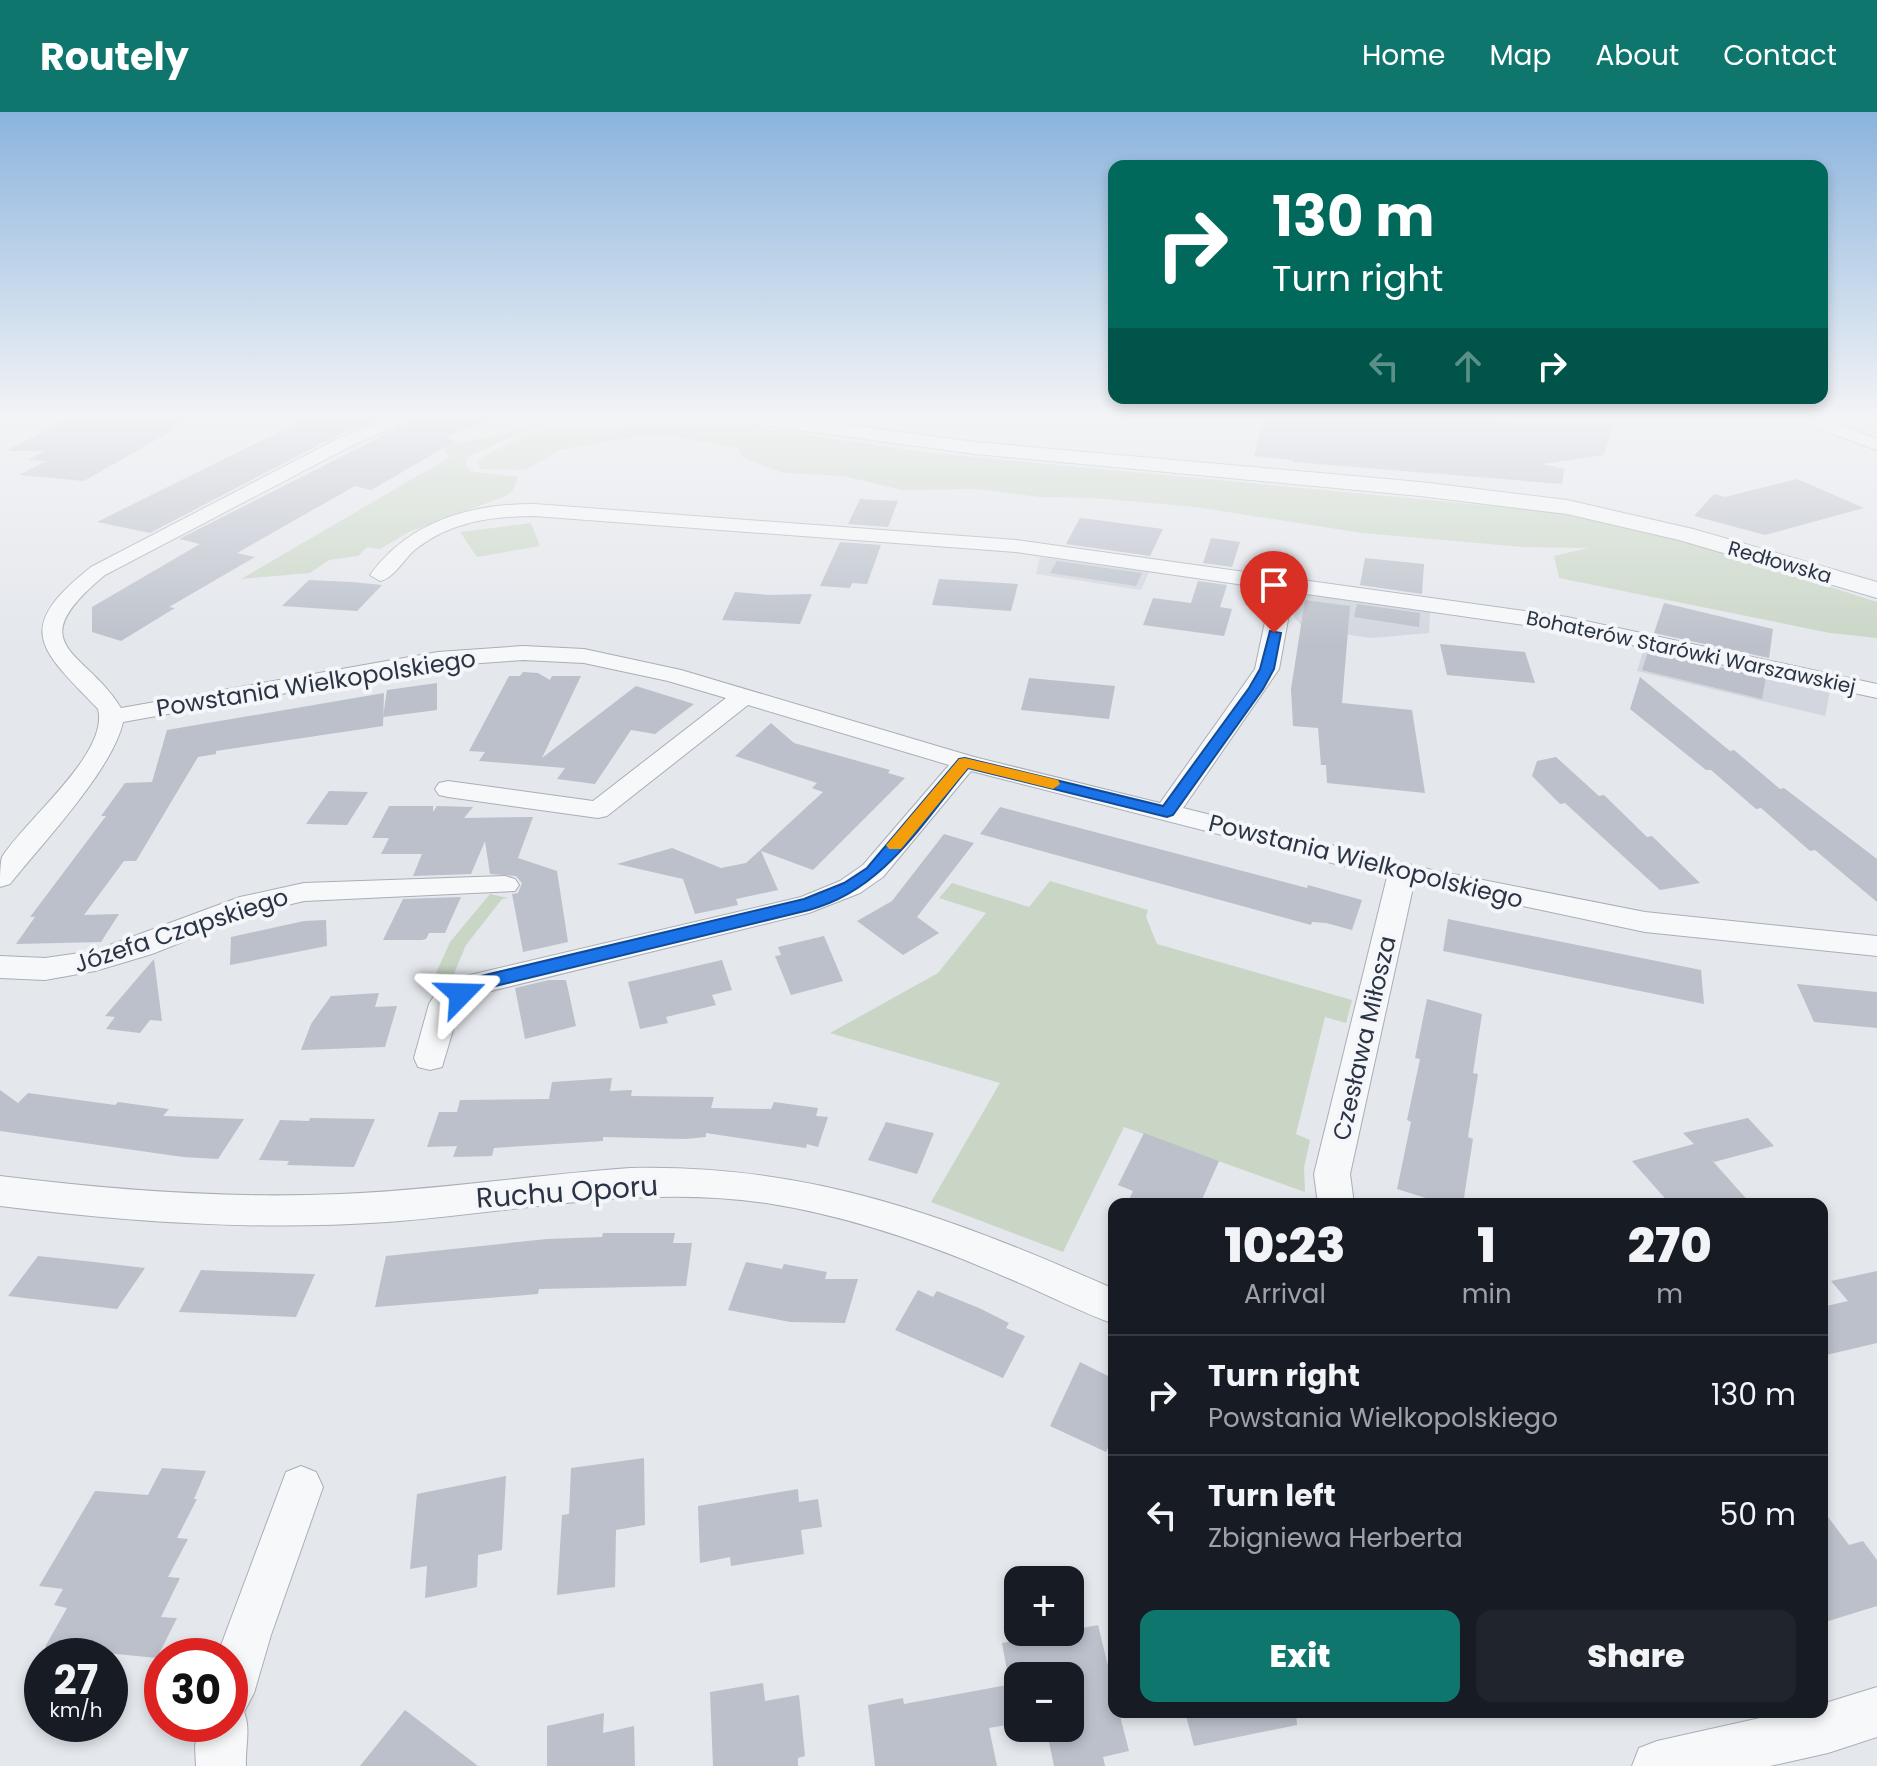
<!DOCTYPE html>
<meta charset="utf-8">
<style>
body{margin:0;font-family:Poppins,sans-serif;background:#20242c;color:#f1f3f6;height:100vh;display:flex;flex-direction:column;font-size:30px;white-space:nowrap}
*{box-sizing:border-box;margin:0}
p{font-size:26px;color:#9ea1a6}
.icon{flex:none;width:44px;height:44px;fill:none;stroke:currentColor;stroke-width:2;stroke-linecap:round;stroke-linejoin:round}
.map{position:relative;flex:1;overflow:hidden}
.panel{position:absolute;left:1108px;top:1086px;width:720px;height:520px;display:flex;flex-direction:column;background:#171b24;border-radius:16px;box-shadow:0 4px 12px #0003}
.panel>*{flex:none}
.top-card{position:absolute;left:1108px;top:48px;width:720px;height:244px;border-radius:16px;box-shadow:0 4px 12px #0003;background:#00695c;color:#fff;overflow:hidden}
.fabs{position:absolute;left:1004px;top:1454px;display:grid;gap:16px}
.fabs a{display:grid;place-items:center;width:80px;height:80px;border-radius:16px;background:#171b24;box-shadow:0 4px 12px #0003;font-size:40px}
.speed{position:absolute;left:24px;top:1526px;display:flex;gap:16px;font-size:40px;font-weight:700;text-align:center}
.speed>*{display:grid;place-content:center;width:104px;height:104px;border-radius:50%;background:#171b24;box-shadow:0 4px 12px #0003;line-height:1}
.speed small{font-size:20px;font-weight:400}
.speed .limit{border:12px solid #d22;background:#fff;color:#111}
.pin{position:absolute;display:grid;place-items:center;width:68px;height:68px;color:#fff;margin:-82px -34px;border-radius:50% 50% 50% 0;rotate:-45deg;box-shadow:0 0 8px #0007}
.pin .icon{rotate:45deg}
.me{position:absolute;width:88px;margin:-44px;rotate:68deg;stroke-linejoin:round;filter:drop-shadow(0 0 6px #0008)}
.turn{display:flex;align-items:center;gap:28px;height:168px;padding:0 32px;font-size:36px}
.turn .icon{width:104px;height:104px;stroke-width:2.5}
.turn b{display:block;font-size:56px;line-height:68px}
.lanes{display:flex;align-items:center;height:76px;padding:0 32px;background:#0003;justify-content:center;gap:40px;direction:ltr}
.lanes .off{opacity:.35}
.eta{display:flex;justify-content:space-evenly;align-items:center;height:136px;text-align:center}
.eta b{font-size:48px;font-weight:800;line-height:56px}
.button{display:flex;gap:16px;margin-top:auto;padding:16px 32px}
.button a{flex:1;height:92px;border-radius:16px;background:#0f766e;color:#fff;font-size:32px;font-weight:800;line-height:92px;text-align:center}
.button a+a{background:#20242c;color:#f1f3f6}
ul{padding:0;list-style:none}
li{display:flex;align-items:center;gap:24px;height:120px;padding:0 32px;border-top:2px solid #363941}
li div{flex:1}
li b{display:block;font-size:30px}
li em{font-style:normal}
header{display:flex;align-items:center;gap:48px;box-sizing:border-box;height:112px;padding:0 40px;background:#0f766e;color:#fff}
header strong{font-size:38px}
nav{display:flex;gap:44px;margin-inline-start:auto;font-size:28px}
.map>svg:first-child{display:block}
</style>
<header>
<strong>Routely</strong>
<nav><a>Home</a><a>Map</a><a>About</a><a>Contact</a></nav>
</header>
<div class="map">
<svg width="1877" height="1654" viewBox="0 0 1877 1654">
<rect width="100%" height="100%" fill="#e4e7ec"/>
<g fill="#d2d6de">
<path d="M 1040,445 L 1149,460 L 1141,478 L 1036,462 Z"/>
<path d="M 1304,482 L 1430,499 L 1429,521 L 1371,526 L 1316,518 L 1301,513 L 1294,505 L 1295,485 Z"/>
<path d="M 1644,537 L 1830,579 L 1825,604 L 1637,559 Z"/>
</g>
<g fill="#c9d6c5">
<path d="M 653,303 L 678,303 L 922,340 L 1556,400 L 1693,431 L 1877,490 L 1877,526 L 1830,521 L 1559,466 L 1554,444 L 1588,436 L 1523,435 L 1362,421 L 1196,395 L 1092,386 L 1040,385 L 977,377 L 902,378 L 843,364 L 784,361 L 743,346 L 738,336 L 677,325 L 635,325 L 559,338 L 525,358 L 480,357 L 478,349 C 506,330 539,317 572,314 C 602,313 625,317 653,303 Z"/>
<path d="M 532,315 L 468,345 L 466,351 L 470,359 L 518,365 L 512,380 L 503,385 L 409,420 L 380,437 L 367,435 L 358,444 L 329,448 L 310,461 L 241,467 L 450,345 L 444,337 L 446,334 Z"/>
<path d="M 531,411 L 540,434 L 477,445 L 460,420 Z"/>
<path d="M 1050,769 L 1148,798 L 1146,805 L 1157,832 L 1352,888 L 1346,911 L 1325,905 L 1296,1022 L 1310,1028 L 1304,1056 L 1305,1080 L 1124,1015 L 1063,1140 L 931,1090 L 1000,971 L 830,921 L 938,861 L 986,801 L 939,786 L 952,771 L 1029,795 Z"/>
<path d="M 490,782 L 508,786 L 502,787 L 466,833 L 453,864 L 432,870 L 450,830 Z"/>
</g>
<g fill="#bbc0ca">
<path d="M 75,303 L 194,303 L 171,316 L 177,316 L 84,369 L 19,363 L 46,349 L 28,348 L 44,339 L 6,339 Z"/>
<path d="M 313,303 L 391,303 L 340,322 L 150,421 L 97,410 Z"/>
<path d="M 424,303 L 496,303 L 497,306 L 445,325 L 456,329 L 371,378 L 355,374 L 237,441 L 255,445 L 169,495 L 175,496 L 121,529 L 92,520 L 92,495 L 200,432 L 179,427 Z"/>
<path d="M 1265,303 L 1460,303 L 1521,311 L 1613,312 L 1604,343 L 1543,352 L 1564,357 L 1562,372 L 1293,350 L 1293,348 L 1254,344 Z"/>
<path d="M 1797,367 L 1864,396 L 1765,423 L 1694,404 L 1714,382 L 1725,385 Z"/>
<path d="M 860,387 L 898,389 L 888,415 L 848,412 Z"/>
<path d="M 1080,406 L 1090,407 L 1163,417 L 1150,444 L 1066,432 Z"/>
<path d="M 1211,426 L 1240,430 L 1232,455 L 1203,451 Z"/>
<path d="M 840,430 L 881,433 L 867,472 L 852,471 L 850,476 L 820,474 Z"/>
<path d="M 1365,446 L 1424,452 L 1422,482 L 1360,473 Z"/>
<path d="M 1057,449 L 1142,461 L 1136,474 L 1050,461 Z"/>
<path d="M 939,467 L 987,470 L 1018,472 L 1011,499 L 932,493 Z"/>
<path d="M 309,468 L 352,470 L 382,473 L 357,499 L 282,494 Z"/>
<path d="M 1198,469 L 1227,473 L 1220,495 L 1232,497 L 1224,524 L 1143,513 L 1153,486 L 1191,491 Z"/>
<path d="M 735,480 L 769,483 L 812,482 L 800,512 L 722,508 Z"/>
<path d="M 1305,488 L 1350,494 L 1342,591 L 1412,598 L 1425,681 L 1327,671 L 1326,653 L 1321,653 L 1318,616 L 1293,614 L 1291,577 Z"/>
<path d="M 1664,491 L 1773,517 L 1769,546 L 1654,521 Z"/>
<path d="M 1357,492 L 1420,501 L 1419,515 L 1354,505 Z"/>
<path d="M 1440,532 L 1525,540 L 1535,571 L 1447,563 Z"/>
<path d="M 1648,540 L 1766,565 L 1762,587 L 1642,558 Z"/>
<path d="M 523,560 L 538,561 L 550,568 L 552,564 L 581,564 L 542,646 L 636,574 L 694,592 L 655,622 L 631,618 L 595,672 L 557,667 L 565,656 L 479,649 L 485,640 L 469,639 L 509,564 L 520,564 Z"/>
<path d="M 1640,565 L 1730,639 L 1734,638 L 1780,677 L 1784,676 L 1877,747 L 1877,790 L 1815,738 L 1810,739 L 1761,696 L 1756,697 L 1711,658 L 1706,658 L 1630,597 Z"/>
<path d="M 1029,566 L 1115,574 L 1109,607 L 1021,598 Z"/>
<path d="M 437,571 L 437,598 L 383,605 L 387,578 Z"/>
<path d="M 384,581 L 383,614 L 216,639 L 216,642 L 198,645 L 136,749 L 124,749 L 84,803 L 119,802 L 101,830 L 16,832 L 35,805 L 30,805 L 106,704 L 101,704 L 125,671 L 152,670 L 167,618 Z"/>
<path d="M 771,611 L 794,631 L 890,658 L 888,661 L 905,666 L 813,758 L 761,739 L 778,778 L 736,787 L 738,793 L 695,802 L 683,767 L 617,752 L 672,736 L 721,756 L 746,751 L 823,680 L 812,676 L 817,671 L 735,644 Z"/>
<path d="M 1556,645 L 1599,684 L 1604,683 L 1647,725 L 1652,724 L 1700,771 L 1660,778 L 1565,691 L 1560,692 L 1532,664 L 1537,649 Z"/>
<path d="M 329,679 L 368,680 L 347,713 L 306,712 Z"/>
<path d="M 389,694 L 433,694 L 433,700 L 437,694 L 473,695 L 464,706 L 533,705 L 518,746 L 557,759 L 568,830 L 523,840 L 512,782 L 518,781 L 522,771 L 516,764 L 490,762 L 485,729 L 471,762 L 413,764 L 422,742 L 381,742 L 389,726 L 372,726 Z"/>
<path d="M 1000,695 L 1307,776 L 1308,773 L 1362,788 L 1352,818 L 1326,811 L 1312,810 L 1311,813 L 980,722 Z"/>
<path d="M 944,722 L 974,731 L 917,805 L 939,821 L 903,843 L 857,809 L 892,789 Z"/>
<path d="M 461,785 L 445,821 L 429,821 L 426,827 L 422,828 L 383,828 L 403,787 Z"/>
<path d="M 1448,807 L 1701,858 L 1704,892 L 1443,839 Z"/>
<path d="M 326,808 L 327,834 L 230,853 L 231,825 L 304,809 Z"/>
<path d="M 824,824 L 843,869 L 791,883 L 775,844 L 781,843 L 778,835 Z"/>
<path d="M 154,847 L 162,909 L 150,908 L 140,921 L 106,917 L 115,905 L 105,904 Z"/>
<path d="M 722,848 L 732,878 L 712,883 L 716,893 L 666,905 L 668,911 L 640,917 L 628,870 Z"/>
<path d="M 549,868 L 566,868 L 576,914 L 525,927 L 515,876 Z"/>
<path d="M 1797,872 L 1877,880 L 1877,916 L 1814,910 Z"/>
<path d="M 379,881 L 375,895 L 397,894 L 385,935 L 301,938 L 311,912 L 331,884 Z"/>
<path d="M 1427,887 L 1482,902 L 1473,961 L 1478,962 L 1468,1025 L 1473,1027 L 1463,1092 L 1445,1092 L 1397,1077 L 1411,1010 L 1407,1008 L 1420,947 L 1415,946 Z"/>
<path d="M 612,966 L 610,979 L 632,978 L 631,984 L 714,985 L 711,996 L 771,997 L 774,990 L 818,996 L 816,1004 L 828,1005 L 818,1035 L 807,1032 L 806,1036 L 706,1021 L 706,1025 L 685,1027 L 603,1025 L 603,1029 L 494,1036 L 492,1044 L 453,1045 L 457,1034 L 427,1035 L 439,1000 L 457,1000 L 460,988 L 549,987 L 552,970 Z"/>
<path d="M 0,978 L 18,991 L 28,981 L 115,993 L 118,990 L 169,997 L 163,1004 L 244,1007 L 218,1047 L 183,1045 L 0,1019 Z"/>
<path d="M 310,1006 L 375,1007 L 354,1055 L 287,1053 L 289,1049 L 259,1048 L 280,1008 L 309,1009 Z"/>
<path d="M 1748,1006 L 1774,1034 L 1714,1050 L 1709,1045 L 1751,1092 L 1670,1092 L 1632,1049 L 1694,1032 L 1683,1021 Z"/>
<path d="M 886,1010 L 934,1021 L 917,1062 L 868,1048 Z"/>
<path d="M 1144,1021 L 1219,1049 L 1200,1092 L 1127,1092 L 1133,1079 L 1118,1073 Z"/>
<path d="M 603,1121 L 675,1121 L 673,1131 L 692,1131 L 686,1174 L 539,1177 L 538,1182 L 375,1195 L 386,1144 L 547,1127 L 602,1125 Z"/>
<path d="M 38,1144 L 94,1150 L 145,1156 L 117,1197 L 8,1184 Z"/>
<path d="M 746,1150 L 782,1157 L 784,1152 L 827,1160 L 825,1167 L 858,1167 L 845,1211 L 790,1210 L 728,1198 Z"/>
<path d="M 201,1158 L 221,1159 L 315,1162 L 296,1205 L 179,1200 Z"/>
<path d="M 1877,1159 L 1877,1231 L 1822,1244 L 1822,1195 L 1848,1189 L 1831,1169 Z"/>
<path d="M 918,1178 L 933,1185 L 937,1179 L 979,1196 L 1009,1211 L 1006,1216 L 1025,1224 L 1003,1266 L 895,1218 Z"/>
<path d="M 1080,1250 L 1114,1267 L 1114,1322 L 1106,1340 L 1050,1314 Z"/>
<path d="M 644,1346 L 645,1413 L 616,1418 L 615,1475 L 557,1483 L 562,1403 L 569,1402 L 571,1356 Z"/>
<path d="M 162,1356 L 206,1359 L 194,1387 L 197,1387 L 177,1426 L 188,1427 L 168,1465 L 180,1466 L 161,1505 L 177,1506 L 157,1546 L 45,1535 L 67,1496 L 54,1493 L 63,1477 L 39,1474 L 95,1379 L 148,1383 Z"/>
<path d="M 506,1364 L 502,1438 L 478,1443 L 477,1475 L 425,1486 L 427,1454 L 410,1457 L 417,1382 Z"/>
<path d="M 798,1377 L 799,1390 L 818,1387 L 822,1415 L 801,1418 L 804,1442 L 731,1454 L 730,1445 L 700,1451 L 698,1394 Z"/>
<path d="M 1822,1397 L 1849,1433 L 1863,1429 L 1877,1448 L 1877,1494 L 1822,1511 Z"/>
<path d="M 1098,1513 L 1114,1578 L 1114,1600 L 1119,1600 L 1129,1639 L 1103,1645 L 1105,1654 L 1054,1654 L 1046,1616 L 1070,1616 L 1070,1564 L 1008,1564 L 1002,1531 Z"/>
<path d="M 763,1571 L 765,1589 L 799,1583 L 805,1644 L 798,1646 L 798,1654 L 713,1654 L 710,1580 Z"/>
<path d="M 1018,1571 L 1018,1611 L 989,1616 L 997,1654 L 875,1654 L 868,1593 L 903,1586 L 904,1592 Z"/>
<path d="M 405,1598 L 478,1654 L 360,1654 Z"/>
<path d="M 1185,1600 L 1296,1600 L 1297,1613 L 1194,1634 Z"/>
<path d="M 604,1601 L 603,1621 L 634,1614 L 635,1654 L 547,1654 L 547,1614 Z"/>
</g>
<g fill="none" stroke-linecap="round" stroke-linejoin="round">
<g stroke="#a9aeb7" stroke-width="2">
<g id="minor">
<path d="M 399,303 L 421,303 L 353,333 L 105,463 C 18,535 85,537 121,596 L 438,540 L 523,534 L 584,537 L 681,558 L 974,645 L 1160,691 L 1255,557 L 1272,477 L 1016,440 L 534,404 C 492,404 450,410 416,437 C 404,446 395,466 380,469 L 370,463 C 409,409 470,392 534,392 L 1016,428 L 1567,505 L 1877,572 L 1877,586 L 1567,519 L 1293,480 L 1279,557 L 1183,696 L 1432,758 L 1645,800 L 1877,824 L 1877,844 L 1645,820 L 1414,771 L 1350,1062 L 1354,1092 L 1318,1092 L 1314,1062 L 1387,765 L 971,659 L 883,765 L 860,781 L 809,801 L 487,880 L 459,898 L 442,955 L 430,958 L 418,955 L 414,946 L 429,892 L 434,884 L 466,864 L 801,785 L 840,769 L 863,753 L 949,653 L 748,593 L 607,704 L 598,706 L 448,685 L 439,683 L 435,677 L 439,671 L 448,669 L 593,689 L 726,586 L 668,569 L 584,551 L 523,548 L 438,554 L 123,610 C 113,657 42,732 10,772 L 0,775 C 0,766 0,752 2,745 C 24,709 110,641 98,597 C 39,536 13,517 91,455 L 341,325 Z"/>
<path d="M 1790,303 L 1813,303 L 1877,327 L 1877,338 L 1792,307 Z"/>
<path d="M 505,764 L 515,767 L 519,773 L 515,779 L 304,789 L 258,800 L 152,842 L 95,859 L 45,868 L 0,866 L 0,844 L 45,846 L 94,839 L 240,785 L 304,771 Z"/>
<path d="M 630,1056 C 812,1052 951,1105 1114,1177 L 1114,1212 C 1076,1198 1040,1179 1003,1164 C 927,1131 849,1104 766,1091 C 639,1072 513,1101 387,1110 C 257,1119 128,1110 0,1094 L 0,1064 C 113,1078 226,1087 340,1082 C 437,1078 533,1063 630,1056 Z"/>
<path d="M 301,1354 L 316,1360 L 323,1375 L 271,1523 L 254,1581 L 244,1600 C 251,1617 245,1635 246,1654 L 196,1654 L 195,1634 L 199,1612 L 230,1612 L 230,1544 L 217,1544 L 286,1360 Z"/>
<path d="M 1877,1575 L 1877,1625 L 1828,1641 L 1770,1654 L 1632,1654 L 1639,1636 L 1657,1629 L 1787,1600 L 1822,1600 L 1822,1592 Z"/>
</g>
</g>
<g stroke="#a9aeb7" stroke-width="2">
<g id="tertiary">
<path d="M 0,303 L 26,303 L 0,317 Z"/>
<path d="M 722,303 L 775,303 L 975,330 L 1420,370 L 1567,388 L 1693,417 L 1877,470 L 1877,486 L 1679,428 L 1567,402 L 1420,384 L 975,342 L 732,309 Z"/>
</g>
</g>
<use href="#minor" fill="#f7f8fa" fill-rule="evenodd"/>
<use href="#tertiary" fill="#f7f8fa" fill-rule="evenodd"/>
</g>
<linearGradient id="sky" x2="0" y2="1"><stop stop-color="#8bb4dd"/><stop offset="0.57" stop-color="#f3f4f6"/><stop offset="1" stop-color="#f3f4f6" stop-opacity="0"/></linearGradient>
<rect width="1877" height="534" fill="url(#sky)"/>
<path fill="#1a73e8" stroke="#114b97" stroke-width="2" d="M 1270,519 L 1281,521 L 1274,557 L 1263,577 L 1173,703 L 1167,705 L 968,656 C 921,712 884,778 809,798 L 483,877 L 461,888 L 451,882 L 454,877 L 477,865 L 804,787 L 844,771 L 867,756 L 959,647 L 965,646 L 1163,694 L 1249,576 L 1260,557 Z"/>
<path fill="#f59e0b" d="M 965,646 L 1058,668 L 1060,672 L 1053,677 L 968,656 L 901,737 L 889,737 L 886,733 L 889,730 L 959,647 Z"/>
<g text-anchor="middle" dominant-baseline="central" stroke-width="8" stroke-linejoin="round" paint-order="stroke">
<g font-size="20" fill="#2b3445" stroke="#f4f6f9">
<text transform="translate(1780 450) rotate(16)">Redłowska</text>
<text transform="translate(1691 540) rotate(12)">Bohaterów Starówki Warszawskiej</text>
</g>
<g font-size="24" fill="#2b3445" stroke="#f4f6f9">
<text transform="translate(316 571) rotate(-9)">Powstania Wielkopolskiego</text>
<text transform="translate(1366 749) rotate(14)">Powstania Wielkopolskiego</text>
<text transform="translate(181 818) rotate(-18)">Józefa Czapskiego</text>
<text transform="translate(1364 926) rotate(-77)">Czesława Miłosza</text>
</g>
<g font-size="28" fill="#2b3445" stroke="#f4f6f9">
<text transform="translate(567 1080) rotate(-4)">Ruchu Oporu</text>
</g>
</g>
</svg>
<div class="fabs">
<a>+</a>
<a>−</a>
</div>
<div class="speed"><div>27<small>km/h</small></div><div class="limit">30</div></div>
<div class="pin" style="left:1274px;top:521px;background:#d93025"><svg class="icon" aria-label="arrive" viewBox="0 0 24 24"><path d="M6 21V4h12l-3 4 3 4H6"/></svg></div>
<svg class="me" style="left:461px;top:882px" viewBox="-20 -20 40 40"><path d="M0-17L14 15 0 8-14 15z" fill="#1a73e8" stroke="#fff" stroke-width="4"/></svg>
<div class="top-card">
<div class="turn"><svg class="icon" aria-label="right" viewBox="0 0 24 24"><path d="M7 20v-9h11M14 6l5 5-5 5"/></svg><div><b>130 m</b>Turn right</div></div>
<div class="lanes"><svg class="icon off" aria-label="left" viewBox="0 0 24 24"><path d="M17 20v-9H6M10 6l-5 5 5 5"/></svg><svg class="icon off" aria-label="ahead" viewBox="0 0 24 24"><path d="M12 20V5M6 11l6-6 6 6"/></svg><svg class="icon" aria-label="right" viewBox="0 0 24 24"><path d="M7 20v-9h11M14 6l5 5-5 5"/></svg></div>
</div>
<section class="panel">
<div class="eta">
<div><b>10:23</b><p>Arrival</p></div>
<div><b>1</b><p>min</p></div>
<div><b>270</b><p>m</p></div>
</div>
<ul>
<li><svg class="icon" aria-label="right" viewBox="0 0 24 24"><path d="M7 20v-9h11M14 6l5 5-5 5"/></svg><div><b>Turn right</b><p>Powstania Wielkopolskiego</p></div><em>130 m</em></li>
<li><svg class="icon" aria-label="left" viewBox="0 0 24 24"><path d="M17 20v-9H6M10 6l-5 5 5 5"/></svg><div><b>Turn left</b><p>Zbigniewa Herberta</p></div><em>50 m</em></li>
</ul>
<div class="button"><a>Exit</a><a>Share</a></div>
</section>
</div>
